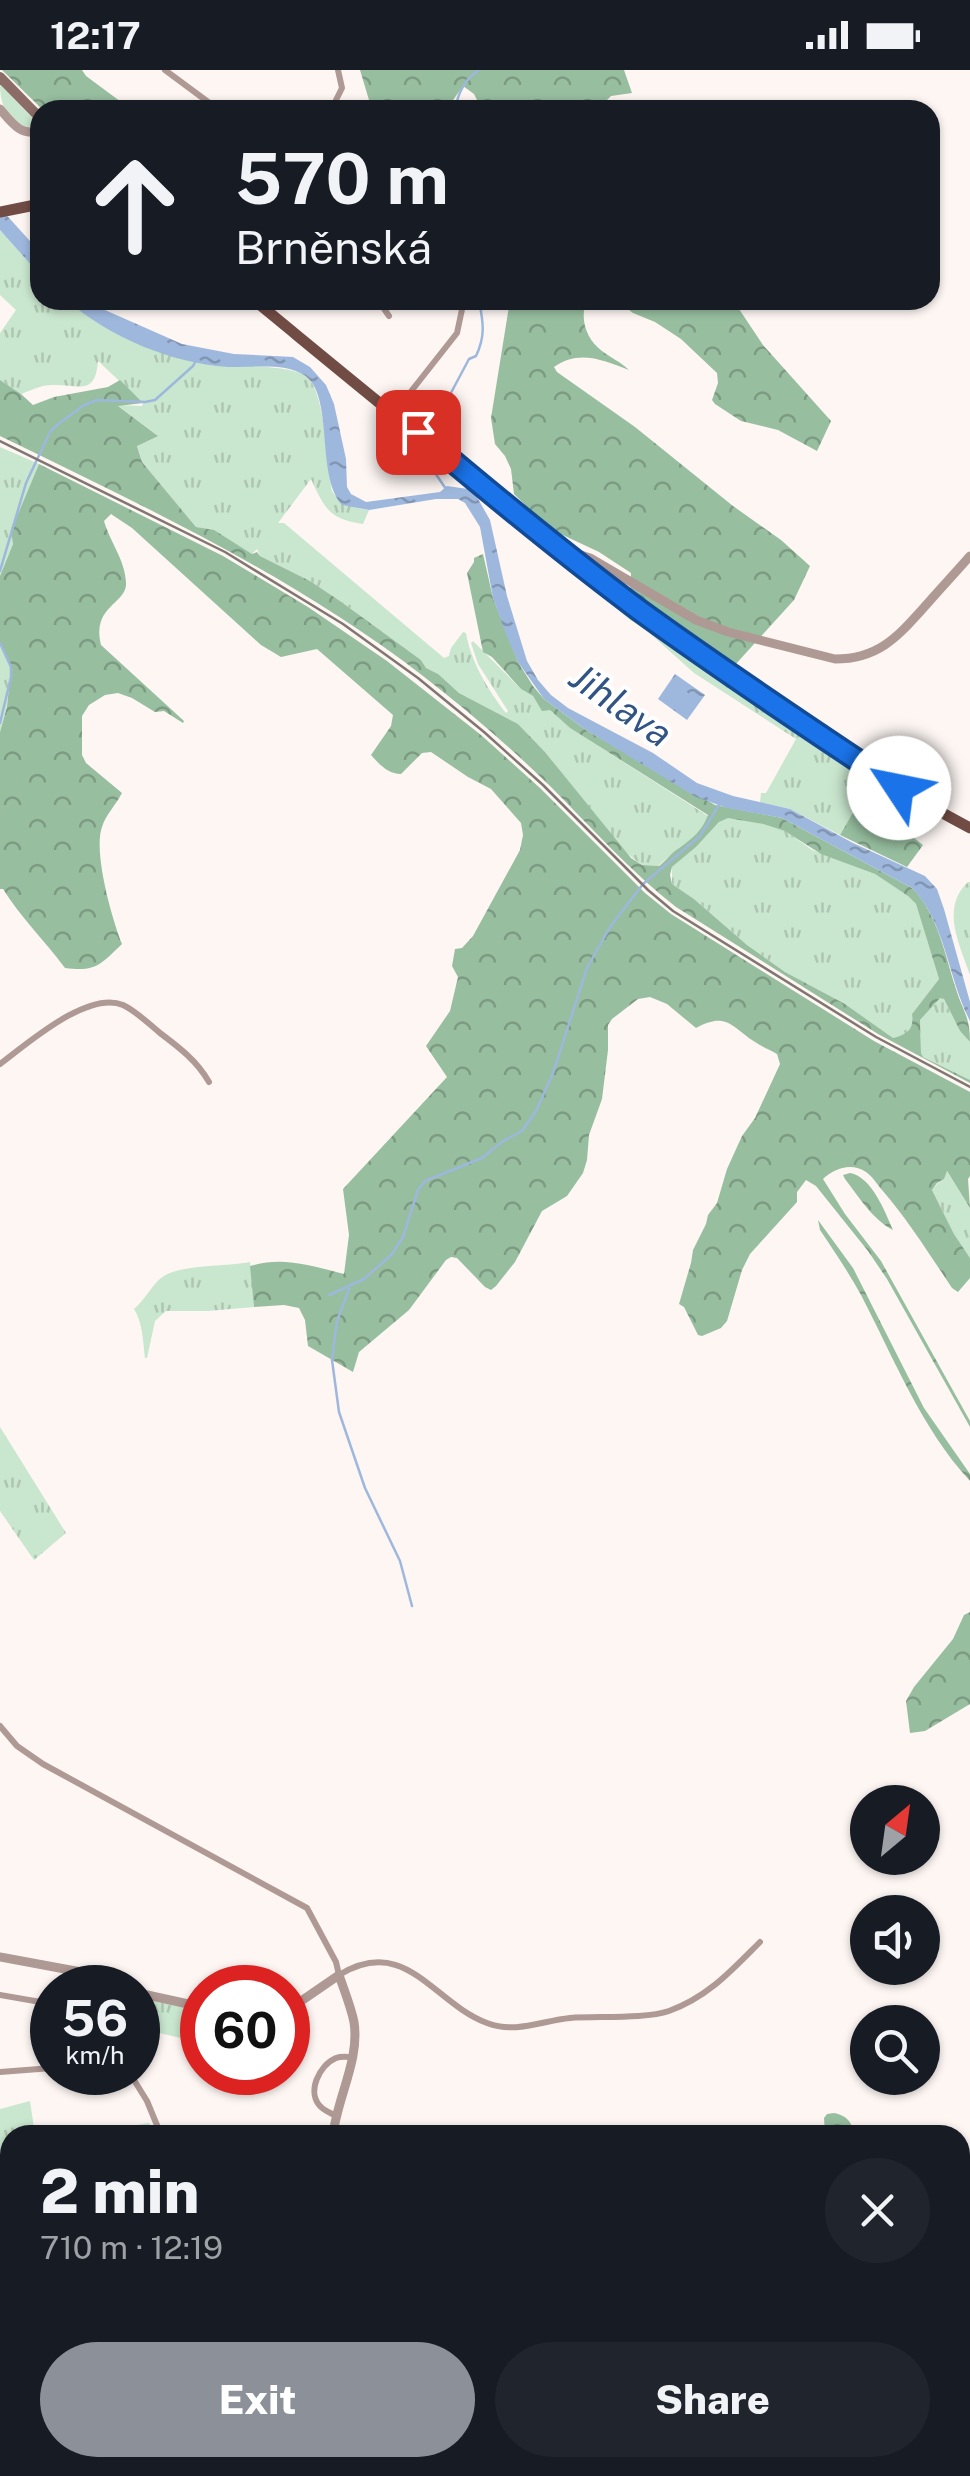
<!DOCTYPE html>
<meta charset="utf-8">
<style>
body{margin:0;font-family:"Public Sans",sans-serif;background:#20242c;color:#f1f3f6;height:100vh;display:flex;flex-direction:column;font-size:38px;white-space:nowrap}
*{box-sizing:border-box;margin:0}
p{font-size:32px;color:#9ea1a6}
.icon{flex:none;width:55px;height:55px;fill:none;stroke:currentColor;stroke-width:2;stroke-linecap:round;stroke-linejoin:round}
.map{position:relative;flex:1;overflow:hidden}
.side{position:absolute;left:0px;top:2055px;width:970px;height:352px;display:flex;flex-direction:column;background:#171b24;border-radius:30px 30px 0 0;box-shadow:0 2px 8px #0004}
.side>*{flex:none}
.top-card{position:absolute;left:30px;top:30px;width:910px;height:210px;border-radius:30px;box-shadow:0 2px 8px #0004;background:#171b24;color:#f1f3f6;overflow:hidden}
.needle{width:65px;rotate:29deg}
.controls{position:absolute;left:850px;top:1715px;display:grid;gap:20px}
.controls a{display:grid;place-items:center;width:90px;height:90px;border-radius:50%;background:#171b24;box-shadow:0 2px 8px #0004;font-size:50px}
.speed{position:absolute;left:30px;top:1895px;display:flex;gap:20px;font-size:50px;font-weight:700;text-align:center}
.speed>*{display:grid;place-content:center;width:130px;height:130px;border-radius:50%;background:#171b24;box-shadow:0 2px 8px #0004;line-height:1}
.speed small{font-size:25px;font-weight:400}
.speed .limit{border:15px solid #d22;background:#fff;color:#111}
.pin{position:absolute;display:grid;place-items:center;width:85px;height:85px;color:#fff;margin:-42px;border-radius:20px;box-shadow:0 5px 15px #0006}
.me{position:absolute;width:110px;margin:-55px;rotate:304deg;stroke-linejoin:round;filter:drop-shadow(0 0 8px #0008)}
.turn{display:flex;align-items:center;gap:35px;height:210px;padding:0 40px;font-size:45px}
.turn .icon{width:130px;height:130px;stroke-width:2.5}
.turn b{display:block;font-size:70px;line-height:85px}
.round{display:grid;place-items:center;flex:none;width:105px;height:105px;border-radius:52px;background:#20242c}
.overview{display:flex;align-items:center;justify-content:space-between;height:170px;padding:0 40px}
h1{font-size:60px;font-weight:800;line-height:75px}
.button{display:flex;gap:20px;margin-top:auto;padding:20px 40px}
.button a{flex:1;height:115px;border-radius:60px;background:#8c9099;color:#fff;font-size:40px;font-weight:800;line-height:115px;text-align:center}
.button a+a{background:#20242c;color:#f1f3f6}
.status{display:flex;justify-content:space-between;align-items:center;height:70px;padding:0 50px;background:#171b24;direction:ltr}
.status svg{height:28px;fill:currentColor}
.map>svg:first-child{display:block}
</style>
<div class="status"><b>12:17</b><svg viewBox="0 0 49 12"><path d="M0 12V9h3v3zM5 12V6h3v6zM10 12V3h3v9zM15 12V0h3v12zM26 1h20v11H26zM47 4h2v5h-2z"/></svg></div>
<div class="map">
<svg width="970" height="2406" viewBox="0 0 970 2406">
<defs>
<pattern id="grass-tufts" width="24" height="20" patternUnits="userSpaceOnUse" patternTransform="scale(2.5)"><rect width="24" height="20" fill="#c9e6ce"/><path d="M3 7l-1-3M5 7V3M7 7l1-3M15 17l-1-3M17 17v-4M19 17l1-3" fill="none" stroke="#aec6b1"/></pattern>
<pattern id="forest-crowns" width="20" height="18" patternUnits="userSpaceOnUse" patternTransform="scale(2.5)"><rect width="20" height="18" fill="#97be9f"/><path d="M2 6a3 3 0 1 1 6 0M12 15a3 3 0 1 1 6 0" fill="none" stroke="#7d9b82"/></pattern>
<pattern id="water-ripples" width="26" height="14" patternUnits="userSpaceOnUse" patternTransform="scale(2.5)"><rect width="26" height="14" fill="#9eb8dd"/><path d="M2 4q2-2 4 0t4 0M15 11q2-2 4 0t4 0" fill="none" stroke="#8296b4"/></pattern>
</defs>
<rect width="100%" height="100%" fill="#fdf6f3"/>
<g fill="url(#grass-tufts)">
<path d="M 0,14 L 34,50 L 32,56 L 28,58 C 7,48 0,36 0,14 Z"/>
<path d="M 0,160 L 40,205 L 40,230 C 47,230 56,228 63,230 C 72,232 103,257 115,263 C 140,276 168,285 195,292 C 221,298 293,292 308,308 C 325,325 328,395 332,421 C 339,434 354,438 369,440 L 363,454 C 329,449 325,439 311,409 L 278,453 L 284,453 L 444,588 L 449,586 L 451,578 L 463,562 L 466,563 C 471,592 488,620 506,643 L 508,641 L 478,594 L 471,573 L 473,571 L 521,619 L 533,626 L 542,640 L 550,640 L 570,658 L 708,746 L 708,749 L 691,772 L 680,777 L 658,796 L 642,795 L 625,782 L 545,682 L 518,654 L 459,623 L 437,604 L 426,598 L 421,590 L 340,531 L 310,511 L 260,486 L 257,479 L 252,484 L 214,461 L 196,457 L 142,392 L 137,375 L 157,365 L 117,335 L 142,336 L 143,333 L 98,291 C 95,327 79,314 52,315 C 42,315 31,320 21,324 L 0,310 L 0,263 L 16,240 L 0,225 Z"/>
<path d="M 0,377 L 39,394 L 12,461 L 13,474 L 0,506 Z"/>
<path d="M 511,444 L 680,574 L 694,592 L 820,678 L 873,709 L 840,765 L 790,739 L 760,732 L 761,723 L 766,723 L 796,669 L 694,603 L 645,559 L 630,550 L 569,498 L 571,494 L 509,445 Z"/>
<path d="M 0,574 L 11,597 L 7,637 L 0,662 Z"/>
<path d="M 728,747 L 763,754 L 786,761 L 812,780 L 875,804 L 908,826 L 916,834 L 939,909 L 912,944 C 915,959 907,966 893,968 L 845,934 L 785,902 L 747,875 L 694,829 L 672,814 L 672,797 L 696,777 L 719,752 Z"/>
<path d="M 968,812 L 970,812 L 970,905 C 960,875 940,838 968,812 Z"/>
<path d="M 940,927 L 944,929 L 960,961 L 970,972 L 970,1010 L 923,987 L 921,983 L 920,950 Z"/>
<path d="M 946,1100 L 970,1138 L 970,1188 L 954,1164 L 932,1120 L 938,1113 L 944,1109 Z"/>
<path d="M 250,1192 L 254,1237 L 208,1241 L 166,1241 L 155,1251 L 147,1288 L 145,1288 C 143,1272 143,1253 134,1239 C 145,1230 152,1215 161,1208 C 178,1194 226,1197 250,1192 Z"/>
<path d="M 0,1357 L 66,1463 L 34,1490 L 0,1441 Z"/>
<path d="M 138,1928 L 202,1941 L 202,1973 L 138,1958 Z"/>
<path d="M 30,2031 L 35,2065 L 10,2065 L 10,2182 L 0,2186 L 0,2039 Z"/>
<path d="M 149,2053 L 157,2065 L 76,2065 Z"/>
<path d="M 960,2269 L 970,2272 L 970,2347 L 960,2353 Z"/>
<path d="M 960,2370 L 970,2375 L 970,2406 L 825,2406 L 828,2398 L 960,2398 Z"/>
</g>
<g fill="url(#forest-crowns)" fill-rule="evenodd">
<path d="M 2,0 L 82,0 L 86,6 L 132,40 L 43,40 Z"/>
<path d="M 360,0 L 624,0 L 632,23 L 611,26 L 597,40 L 482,40 L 474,24 L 463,16 L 446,40 L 372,40 Z"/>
<path d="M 510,230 L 587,230 C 579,248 586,269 602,281 C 611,288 621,292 629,300 C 604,290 578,279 554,297 L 557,302 L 635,357 L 733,436 L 781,470 L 810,496 L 794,530 L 735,595 L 630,522 L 631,503 L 599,482 L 550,459 L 514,424 L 511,399 L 505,386 L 495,374 L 491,348 Z"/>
<path d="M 616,230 L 733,230 L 763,275 L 831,351 L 817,381 L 778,360 L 741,351 L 715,334 L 712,330 L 718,313 L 717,303 L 681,269 L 655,252 L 633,243 Z"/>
<path d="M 0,310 L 21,324 L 33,335 L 54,327 L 108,317 L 120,310 L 143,333 L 118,336 L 158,366 L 137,376 L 142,392 L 196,457 L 214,460 L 252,484 L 257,482 L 260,486 L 310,511 L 340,531 L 421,590 L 426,598 L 438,604 L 459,623 L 518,654 L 545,682 L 631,788 L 642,795 L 659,796 C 666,791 671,783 679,778 C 692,769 702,761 708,745 L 570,658 L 550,640 L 542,641 L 533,626 L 521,619 L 492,587 L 483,582 L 467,503 L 474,492 L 474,488 L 483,484 L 493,528 L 518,592 L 533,616 L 544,629 L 586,660 L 715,735 L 782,748 L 912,818 C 938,844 945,885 956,919 C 963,942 970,946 970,972 L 960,961 L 944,929 L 940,928 L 920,950 L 921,983 L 923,987 L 970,1010 L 970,1013 L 878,964 L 676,837 C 630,801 591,757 550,716 C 510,677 467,640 423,606 C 293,506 146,437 0,366 ZM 728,748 L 763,754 L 785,761 L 821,784 L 875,804 L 908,826 L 916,834 L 939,909 L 912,944 C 914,959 908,964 893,968 L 845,934 L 785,902 L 747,875 L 694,829 L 672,814 L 670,805 L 672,797 L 696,777 L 719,752 Z"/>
<path d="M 39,394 L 223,486 L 308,537 L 387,591 L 481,665 L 540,718 L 645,823 L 671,844 L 874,971 L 970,1022 L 970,1106 L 968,1109 L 970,1138 L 947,1101 L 944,1109 L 937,1113 L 932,1120 L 954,1164 L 970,1188 L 970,1208 L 958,1222 L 952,1218 C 930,1185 908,1150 882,1120 C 877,1114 872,1106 866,1102 C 852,1092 834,1098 823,1109 L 845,1144 L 881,1191 L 970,1351 L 970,1357 L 887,1209 L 868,1181 L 816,1116 L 806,1110 L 797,1122 L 797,1132 L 750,1184 L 742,1200 L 727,1251 L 721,1258 L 702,1266 L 698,1265 L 684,1237 L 679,1234 L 691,1193 L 693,1180 L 706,1154 L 708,1145 L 717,1133 L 727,1099 L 742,1066 L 755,1048 L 780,994 L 777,984 C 770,980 762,977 755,972 C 732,957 726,941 696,958 L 667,934 L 650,927 L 638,929 L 612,949 L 608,955 L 608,980 L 602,1029 L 589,1065 L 587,1090 L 583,1103 L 567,1126 L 542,1141 L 515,1192 L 496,1216 L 491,1220 L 485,1217 L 457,1188 L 451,1187 L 446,1190 L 409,1240 L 359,1282 L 353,1302 L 308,1276 L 305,1250 L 299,1238 L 284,1235 L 254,1237 L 250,1196 C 283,1186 312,1196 344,1204 L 349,1165 L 343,1119 L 447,1007 L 426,976 L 450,941 L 458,907 L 452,896 L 455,879 L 462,878 L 473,866 L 520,780 L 523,765 L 521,753 L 491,719 L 468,707 L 431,682 L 422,683 L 401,704 C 388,704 379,694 371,685 L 391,656 L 393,645 L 317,579 L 281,587 L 261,575 L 132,458 L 111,444 L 104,451 C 110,472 125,490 126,512 C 128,534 91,535 101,575 L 184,651 L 183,653 L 164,641 L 155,642 L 132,628 L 118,623 L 105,625 L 89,635 L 82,646 L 82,685 L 86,693 L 122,723 C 116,735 106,744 102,757 C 93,782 112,849 122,874 C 100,895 96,902 65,898 C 45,871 21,848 3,819 L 0,819 L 0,662 L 7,637 L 11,597 L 0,574 L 0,506 L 13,474 L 11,461 Z"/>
<path d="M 862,727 L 923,775 L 907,797 L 840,765 Z"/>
<path d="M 850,1103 C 872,1107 885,1142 893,1160 C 873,1150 859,1127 845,1109 L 843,1105 Z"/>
<path d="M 818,1150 L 853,1198 L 924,1338 L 970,1404 L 970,1411 C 921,1358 894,1288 861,1225 C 849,1203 834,1181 820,1160 Z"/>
<path d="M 970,1542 L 970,1634 L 925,1661 L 910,1663 L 906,1631 L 914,1617 L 953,1569 L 964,1545 Z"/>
<path d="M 834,2043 C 848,2046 851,2052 855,2065 L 825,2065 L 824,2048 L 827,2044 Z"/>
<path d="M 960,2146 L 970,2152 L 970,2272 L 960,2269 Z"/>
<path d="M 10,2182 L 10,2231 L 0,2234 L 0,2186 Z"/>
<path d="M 343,2398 L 429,2398 L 426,2406 L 342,2406 Z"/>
<path d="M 696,2398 L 828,2398 L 825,2406 L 694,2406 Z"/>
</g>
<g fill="url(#water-ripples)">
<path d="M 0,138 L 40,182 L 40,205 L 0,160 Z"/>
<path d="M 66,230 L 92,230 L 105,240 L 182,274 L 234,284 L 293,287 L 310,297 L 326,315 L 334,334 L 346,389 L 347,417 L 351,424 L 366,432 L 440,422 L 447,416 L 468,419 L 477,427 L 490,450 L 507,526 L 527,591 L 538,610 L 551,625 L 568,638 L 653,683 L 697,713 L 733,726 L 790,739 L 853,773 L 925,806 L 937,819 L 944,839 L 970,932 L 970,951 C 948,909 946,853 912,818 L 782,748 L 727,738 L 696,727 L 586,660 L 544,629 L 518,592 L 506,564 L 493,528 L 480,457 L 465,433 L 458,429 L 436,429 L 369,440 L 342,435 C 315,405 335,325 304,305 C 284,292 251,298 228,297 C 170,293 110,267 66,230 Z"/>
<path d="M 675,604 L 705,625 L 687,650 L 658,629 Z"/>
</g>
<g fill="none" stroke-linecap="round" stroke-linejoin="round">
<g stroke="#9eb8dd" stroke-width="2.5">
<path d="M 455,40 C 458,23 464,10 479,0"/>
<path d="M 428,366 L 469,289 L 476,286 C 486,265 483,252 479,230"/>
<path d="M 425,378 L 429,394 L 446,419"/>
<path d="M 0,501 L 26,413 L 50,362 L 57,355 L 84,335 L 97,330 L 145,332 L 155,330 L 193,296 L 197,289"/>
<path d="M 0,573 L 11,597 L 11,607 L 0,653"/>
<path d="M 349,1219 L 337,1251 L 332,1290 L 339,1342 L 365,1418 L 400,1491 L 412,1536"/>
<path d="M 329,1225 L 364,1209 L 391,1185 L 403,1167 L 418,1120 L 425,1111 L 482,1088 L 503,1071 L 522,1061 L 536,1041 L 553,1003 L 587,898 L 610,857 L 643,814 L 700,766 L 720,733"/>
<path d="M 0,2164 L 10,2159"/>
<path d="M 960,2203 L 970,2209"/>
<path d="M 391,2406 L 394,2398"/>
<path d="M 733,2406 L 735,2398"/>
</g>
<g stroke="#af9995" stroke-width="6">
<path d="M 165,0 L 219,40"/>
<path d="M 331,40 L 342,18 L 338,0"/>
<path d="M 451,40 L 452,33"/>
<path d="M 378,230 L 389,246"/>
<path d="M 394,343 L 457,263 L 464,230"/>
<path d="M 0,994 C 27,974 88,920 123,935 C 136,941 149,954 160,963 C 180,978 197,991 209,1012"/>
<path d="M 0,1656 L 17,1676 L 43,1694 L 307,1838 L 336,1892 L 339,1905 C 406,1864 433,1933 487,1953 C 516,1964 541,1951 570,1948 C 597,1946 646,1949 669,1941 C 708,1927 732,1900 760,1872"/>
<path d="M 81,1902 L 84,1918"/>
<path d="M 0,1925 L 52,1934"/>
<path d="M 0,2002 L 52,1998"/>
<path d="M 129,2002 L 147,2031 L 161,2065"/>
<path d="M 336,2046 C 331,2043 325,2041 321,2037 C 306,2023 319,1995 336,1988 C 341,1986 347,1987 352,1987"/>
</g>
<g stroke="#af9995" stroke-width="9">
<path d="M 0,39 C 11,52 22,68 40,60"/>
<path d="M 568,484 L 581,485 L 590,488 L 696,550 L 728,562 L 835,589 C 880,589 899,565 927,534 C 941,518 956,502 970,486"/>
<path d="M 0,1887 L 81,1902 L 120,1918"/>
<path d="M 138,1923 L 202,1937"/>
<path d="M 288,1940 L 339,1905 C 344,1920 351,1937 354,1952 C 360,1990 337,2028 333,2065"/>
<path d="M 338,2406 L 341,2398"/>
</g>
<g stroke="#8b6c66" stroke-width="10">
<path d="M 0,7 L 40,48"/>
<path d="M 0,2312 L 10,2319"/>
<path d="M 103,2398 L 109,2406"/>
</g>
<g stroke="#714c45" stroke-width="11">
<path d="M 0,142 L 40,134"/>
<path d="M 254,230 C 427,372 598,515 783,641 C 844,682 905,724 970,758"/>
</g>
<path stroke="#817672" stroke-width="2.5" d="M 0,371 L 225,482 L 343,554 L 418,608 L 484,662 L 543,715 L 648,820 L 673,841 L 876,967 L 970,1017"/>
</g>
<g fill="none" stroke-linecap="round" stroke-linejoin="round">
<g stroke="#114b97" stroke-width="25">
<path id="route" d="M 418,362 C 490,423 563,483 639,540 C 724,602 812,660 899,718"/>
</g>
<use href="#route" stroke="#1a73e8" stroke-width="18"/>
</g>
<g text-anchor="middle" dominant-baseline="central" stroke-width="8" stroke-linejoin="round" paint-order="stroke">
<g font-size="38" font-style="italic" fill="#325485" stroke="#fff">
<text transform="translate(621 635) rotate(35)">Jihlava</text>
</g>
</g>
</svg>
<div class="controls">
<a><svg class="needle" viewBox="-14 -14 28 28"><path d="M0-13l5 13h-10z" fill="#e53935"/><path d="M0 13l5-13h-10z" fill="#9ea1a6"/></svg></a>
<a><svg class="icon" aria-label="sound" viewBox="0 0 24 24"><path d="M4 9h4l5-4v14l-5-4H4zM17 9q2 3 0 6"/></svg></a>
<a><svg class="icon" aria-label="search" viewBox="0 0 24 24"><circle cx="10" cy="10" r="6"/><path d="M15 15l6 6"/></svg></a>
</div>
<div class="speed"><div>56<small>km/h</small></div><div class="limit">60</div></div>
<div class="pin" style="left:418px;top:362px;background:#d93025"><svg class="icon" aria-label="arrive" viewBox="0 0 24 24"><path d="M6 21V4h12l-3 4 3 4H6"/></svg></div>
<svg class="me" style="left:899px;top:718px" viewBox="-20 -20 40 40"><circle r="19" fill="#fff"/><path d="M0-13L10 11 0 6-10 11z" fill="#1a73e8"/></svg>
<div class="top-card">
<div class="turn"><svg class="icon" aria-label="ahead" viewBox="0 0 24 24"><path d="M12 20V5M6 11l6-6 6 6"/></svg><div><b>570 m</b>Brněnská</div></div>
</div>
<section class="side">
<div class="overview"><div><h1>2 min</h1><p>710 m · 12:19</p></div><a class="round"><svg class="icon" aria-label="close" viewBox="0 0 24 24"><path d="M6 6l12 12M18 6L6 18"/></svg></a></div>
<div class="button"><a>Exit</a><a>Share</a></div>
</section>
</div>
